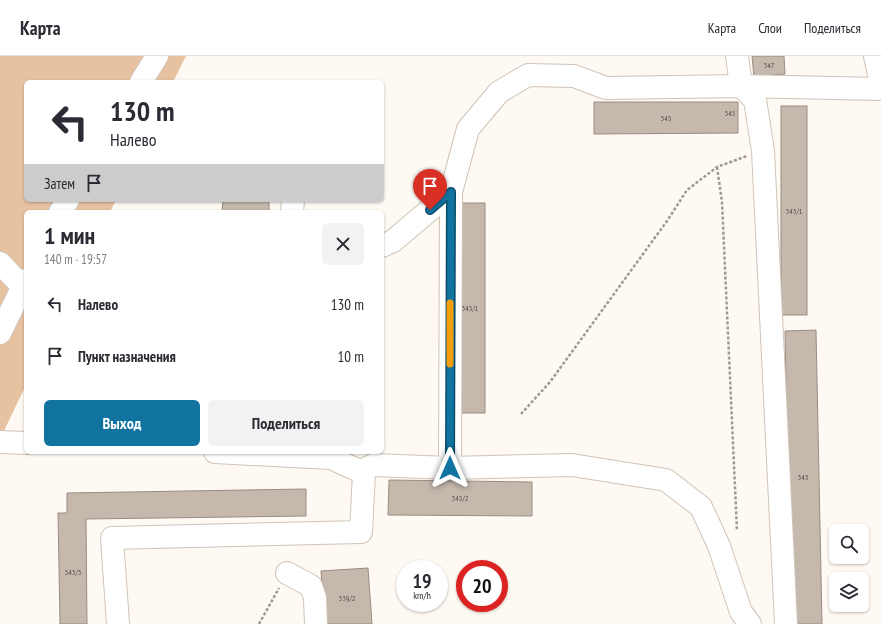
<!DOCTYPE html>
<html lang="ru">
<meta charset="utf-8">
<style>
body{margin:0;font-family:"PT Sans Narrow",sans-serif;background:#f2f2f3;color:#2b2b33;height:100vh;display:flex;flex-direction:column;font-size:15px;white-space:nowrap}
*{box-sizing:border-box;margin:0}
p{font-size:13px;color:#7c7c81}
.icon{flex:none;width:22px;height:22px;fill:none;stroke:currentColor;stroke-width:2;stroke-linecap:round;stroke-linejoin:round}
.map{position:relative;flex:1;overflow:hidden}
.sheet{position:absolute;left:24px;top:154px;width:360px;height:244px;display:flex;flex-direction:column;background:#fff;border-radius:6px;box-shadow:0 1px 3px #0004}
.sheet>*{flex:none}
.banner{position:absolute;left:24px;top:24px;width:360px;height:122px;border-radius:6px;box-shadow:0 1px 3px #0004;background:#fff;color:#2b2b33;overflow:hidden}
.fabs{position:absolute;left:829px;top:468px;display:grid;gap:8px}
.fabs a{display:grid;place-items:center;width:40px;height:40px;border-radius:6px;background:#fff;box-shadow:0 1px 3px #0004;font-size:20px}
.speed{position:absolute;left:396px;top:504px;display:flex;gap:8px;font-size:20px;font-weight:700;text-align:center}
.speed>*{display:grid;place-content:center;width:52px;height:52px;border-radius:50%;background:#fff;box-shadow:0 1px 3px #0004;line-height:1}
.speed small{font-size:10px;font-weight:400}
.speed .limit{border:6px solid #d22;background:#fff;color:#111}
.pin{position:absolute;display:grid;place-items:center;width:34px;height:34px;color:#fff;margin:-41px -17px;border-radius:50% 50% 50% 0;rotate:-45deg;box-shadow:0 0 4px #0007}
.pin .icon{rotate:45deg}
.me{position:absolute;width:44px;margin:-22px;rotate:0deg;stroke-linejoin:round;filter:drop-shadow(0 0 3px #0008)}
.turn{display:flex;align-items:center;gap:14px;height:84px;padding:0 20px;font-size:18px}
.turn .icon{width:52px;height:52px;stroke-width:2.5}
.turn b{display:block;font-size:28px;line-height:34px}
.then{display:flex;align-items:center;height:38px;padding:0 20px;background:#0003;gap:8px;font-size:15px}
.round{display:grid;place-items:center;flex:none;width:42px;height:42px;border-radius:6px;background:#f2f2f3}
.headline{display:flex;align-items:center;justify-content:space-between;height:68px;padding:0 20px}
h1{font-size:24px;font-weight:700;line-height:30px}
.cta{display:flex;gap:8px;margin-top:auto;padding:8px 20px}
.cta a{flex:1;height:46px;border-radius:6px;background:#1173a0;color:#fff;font-size:16px;font-weight:700;line-height:46px;text-align:center}
.cta a+a{background:#f2f2f3;color:#2b2b33}
ul{padding:0;list-style:none}
li{display:flex;align-items:center;gap:12px;height:52px;padding:0 20px}
li div{flex:1}
li b{display:block;font-size:15px}
li em{font-style:normal}
header{display:flex;align-items:center;gap:24px;box-sizing:border-box;height:56px;padding:0 20px;background:#fff;border-bottom:1px solid #e1e1e2}
header strong{font-size:19px}
nav{display:flex;gap:22px;margin-inline-start:auto;font-size:14px}
.map>svg:first-child{display:block}
</style>
<header>
<strong>Карта</strong>
<nav><a>Карта</a><a>Слои</a><a>Поделиться</a></nav>
</header>
<div class="map">
<svg width="881" height="568" viewBox="0 0 881 568">
<rect width="100%" height="100%" fill="#fff9f4"/>
<path fill="#e7c2a0" d="M 0,0 L 186,0 L 173,26 L 26,26 L 26,144 L 116,144 L 110,156 L 26,156 L 26,329 L 0,383 Z"/>
<g fill="#c5b8ad" stroke="#998c81">
<path d="M 752,0 L 784,0 L 785,18 L 754,21 Z"/>
<path d="M 594,46 L 738,46 L 738,77 L 594,78 Z"/>
<rect x="781" y="50" width="26" height="209"/>
<path d="M 223,144 L 269,144 L 269,156 L 222,156 Z"/>
<path d="M 455,147 L 485,147 L 485,357 L 456,357 Z"/>
<path d="M 816,274 L 822,568 L 790,568 L 785,275 Z"/>
<path d="M 389,424 L 532,426 L 532,460 L 388,459 Z"/>
<path d="M 306,433 L 306,460 L 86,463 L 87,568 L 60,568 L 58,457 L 67,457 L 67,437 Z"/>
<path d="M 368,512 L 372,568 L 325,568 L 321,515 Z"/>
</g>
<g fill="none" stroke-linecap="round" stroke-linejoin="round">
<g stroke="#d0c3b7" stroke-width="24">
<g id="minor">
<path d="M 737,0 L 741,30 L 755,44 L 763,95 L 786,568"/>
<path d="M 141,26 L 157,0"/>
<path d="M 60,156 L 68,144"/>
<path d="M 292,156 L 293,144"/>
<path d="M 382,190 L 393,185 L 451,136"/>
<path d="M 0,207 L 23,231"/>
<path d="M 0,277 L 26,224"/>
<path d="M 0,386 L 26,387"/>
<path d="M 215,396 L 331,402"/>
<path d="M 326,396 L 331,402 L 364,417"/>
<path d="M 450,412 L 572,409 L 666,424 L 701,451 L 719,490 L 741,556 L 750,568"/>
<path d="M 287,517 L 311,530 L 315,542 L 316,568"/>
<path d="M 118,568 L 112,482 L 361,476 L 364,417 L 367,412 L 373,409 L 450,412 L 451,136 L 468,73 L 499,36 L 528,19 L 574,20 L 606,32 L 741,30 L 881,33"/>
</g>
</g>
<g stroke="#d0c3b7" stroke-width="24">
<path id="highway" d="M 875,0 L 881,28"/>
</g>
<g stroke="#9f9994" stroke-width="2.5" stroke-dasharray="3 2" stroke-linecap="butt">
<path d="M 717,111 L 722,146 L 737,475"/>
<path d="M 521,358 L 550,326 L 667,165 L 687,134 L 717,111 L 747,100"/>
<path d="M 259,568 L 279,532"/>
</g>
<use href="#minor" stroke="#fff" stroke-width="22"/>
<use href="#highway" stroke="#fff" stroke-width="22"/>
</g>
<g fill="none" stroke-linecap="round" stroke-linejoin="round">
<g stroke="#0b4b68" stroke-width="10">
<path id="route" d="M 430,154 L 451,136 L 450,412"/>
</g>
<use href="#route" stroke="#1173a0" stroke-width="7"/>
<path stroke="#f59e0b" stroke-width="7" d="M 450,308 L 450,247"/>
</g>
<g text-anchor="middle" dominant-baseline="central" stroke-width="3" stroke-linejoin="round" paint-order="stroke">
<g font-size="8" fill="#544e47">
<text x="769" y="9">347</text>
<text x="730" y="57">345</text>
<text x="666" y="62">345</text>
<text x="794" y="155">343/1</text>
<text x="470" y="252">345/1</text>
<text x="803" y="421">343</text>
<text x="460" y="442">345/2</text>
<text x="73" y="516">343/3</text>
<text x="347" y="542">339/2</text>
</g>
</g>
</svg>
<div class="fabs">
<a><svg class="icon" aria-label="search" viewBox="0 0 24 24"><circle cx="10" cy="10" r="6"/><path d="M15 15l6 6"/></svg></a>
<a><svg class="icon" aria-label="layers" viewBox="0 0 24 24"><path d="M12 4l9 5-9 5-9-5zM3 14l9 5 9-5"/></svg></a>
</div>
<div class="speed"><div>19<small>km/h</small></div><div class="limit">20</div></div>
<div class="pin" style="left:430px;top:154px;background:#d93025"><svg class="icon" aria-label="arrive" viewBox="0 0 24 24"><path d="M6 21V4h12l-3 4 3 4H6"/></svg></div>
<svg class="me" style="left:450px;top:412px" viewBox="-20 -20 40 40"><path d="M0-17L14 15 0 8-14 15z" fill="#1173a0" stroke="#fff" stroke-width="4"/></svg>
<div class="banner">
<div class="turn"><svg class="icon" aria-label="left" viewBox="0 0 24 24"><path d="M17 20v-9H6M10 6l-5 5 5 5"/></svg><div><b>130 m</b>Налево</div></div>
<div class="then">Затем<svg class="icon" aria-label="arrive" viewBox="0 0 24 24"><path d="M6 21V4h12l-3 4 3 4H6"/></svg></div>
</div>
<section class="sheet">
<div class="headline"><div><h1>1 мин</h1><p>140 m · 19:57</p></div><a class="round"><svg class="icon" aria-label="close" viewBox="0 0 24 24"><path d="M6 6l12 12M18 6L6 18"/></svg></a></div>
<ul>
<li><svg class="icon" aria-label="left" viewBox="0 0 24 24"><path d="M17 20v-9H6M10 6l-5 5 5 5"/></svg><div><b>Налево</b></div><em>130 m</em></li>
<li><svg class="icon" aria-label="arrive" viewBox="0 0 24 24"><path d="M6 21V4h12l-3 4 3 4H6"/></svg><div><b>Пункт назначения</b></div><em>10 m</em></li>
</ul>
<div class="cta"><a>Выход</a><a>Поделиться</a></div>
</section>
</div>
